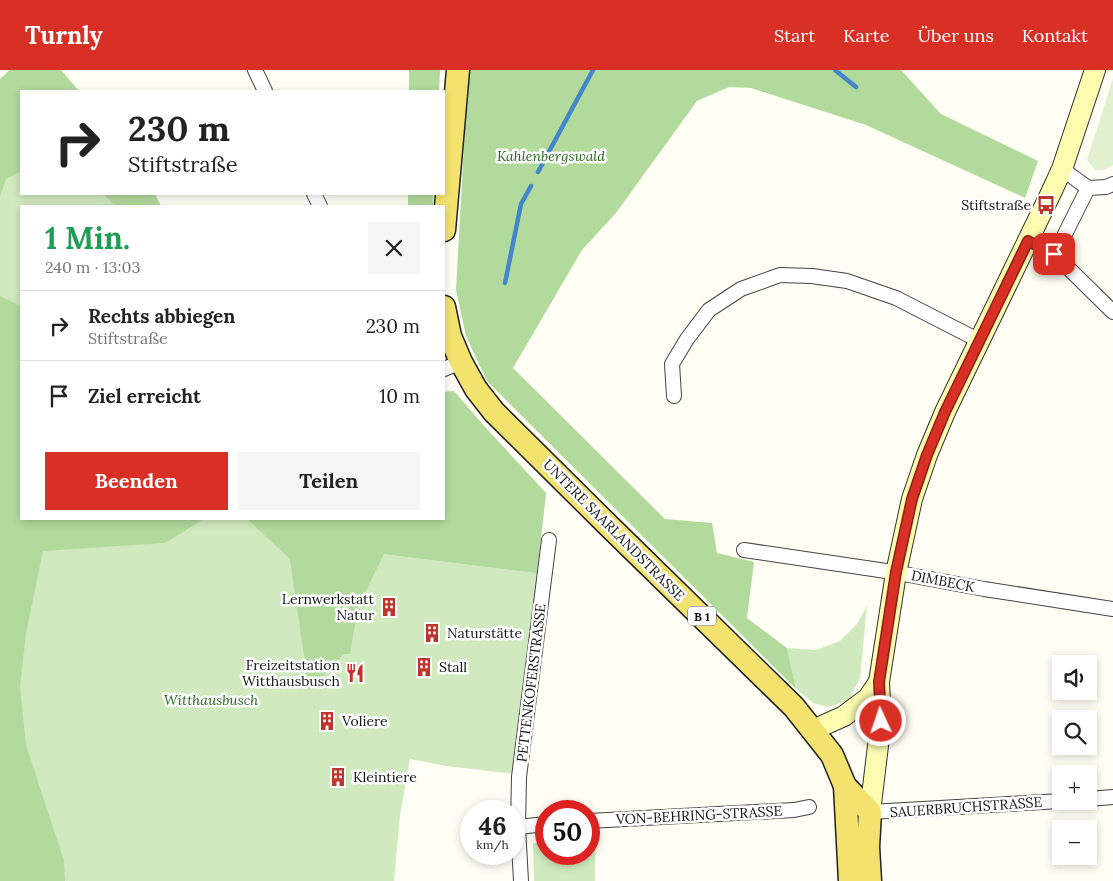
<!DOCTYPE html>
<html lang="de">
<meta charset="utf-8">
<style>
body{margin:0;font-family:Lora,serif;background:#f6f6f6;color:#222;height:100vh;display:flex;flex-direction:column;font-size:19px;white-space:nowrap}
*{box-sizing:border-box;margin:0}
p{font-size:16px;color:#767676}
.icon{flex:none;width:28px;height:28px;fill:none;stroke:currentColor;stroke-width:2;stroke-linecap:round;stroke-linejoin:round}
.map{position:relative;flex:1;overflow:hidden}
.details{position:absolute;left:20px;top:135px;width:425px;height:315px;display:flex;flex-direction:column;background:#fff;border-radius:0px;box-shadow:0 2px 8px #0003}
.details>*{flex:none}
.hud{position:absolute;left:20px;top:20px;width:425px;height:105px;border-radius:0px;box-shadow:0 2px 8px #0003;background:#fff;color:#222;overflow:hidden}
.buttons{position:absolute;left:1052px;top:585px;display:grid;gap:10px}
.buttons a{display:grid;place-items:center;width:45px;height:45px;border-radius:0px;background:#fff;box-shadow:0 2px 8px #0003;font-size:25px}
.speed{position:absolute;left:460px;top:730px;display:flex;gap:10px;font-size:25px;font-weight:700;text-align:center}
.speed>*{display:grid;place-content:center;width:65px;height:65px;border-radius:50%;background:#fff;box-shadow:0 2px 8px #0003;line-height:1}
.speed small{font-size:12px;font-weight:400}
.speed .limit{border:8px solid #d22;background:#fff;color:#111}
.pin{position:absolute;display:grid;place-items:center;width:42px;height:42px;color:#fff;margin:-21px;border-radius:10px;box-shadow:0 2px 8px #0006}
.me{position:absolute;width:55px;margin:-28px;rotate:357deg;stroke-linejoin:round;filter:drop-shadow(0 0 4px #0008)}
.turn{display:flex;align-items:center;gap:18px;height:105px;padding:0 25px;font-size:22px}
.turn .icon{width:65px;height:65px;stroke-width:2.5}
.turn b{display:block;font-size:35px;line-height:42px}
.round{display:grid;place-items:center;flex:none;width:52px;height:52px;border-radius:0px;background:#f6f6f6}
.headline{display:flex;align-items:center;justify-content:space-between;height:85px;padding:0 25px}
h1{font-size:30px;font-weight:700;line-height:38px;color:#1e9e55}
.action{display:flex;gap:10px;margin-top:auto;padding:10px 25px}
.action a{flex:1;height:58px;border-radius:0px;background:#d93025;color:#fff;font-size:20px;font-weight:700;line-height:58px;text-align:center}
.action a+a{background:#f6f6f6;color:#222}
ul{padding:0;list-style:none}
li{display:flex;align-items:center;gap:15px;height:70px;padding:0 25px;border-top:1px solid #e0e0e0}
li div{flex:1}
li b{display:block;font-size:19px}
li em{font-style:normal}
header{display:flex;align-items:center;gap:30px;box-sizing:border-box;height:70px;padding:0 25px;background:#d93025;color:#fff}
header strong{font-size:24px}
nav{display:flex;gap:28px;margin-inline-start:auto;font-size:18px}
.map>svg:first-child{display:block}
</style>
<header>
<strong>Turnly</strong>
<nav><a>Start</a><a>Karte</a><a>Über uns</a><a>Kontakt</a></nav>
</header>
<div class="map">
<svg width="1113" height="811" viewBox="0 0 1113 811">
<rect width="100%" height="100%" fill="#fffef4"/>
<g fill="#d0e9be">
<path d="M 10,0 L 61,0 L 79,21 L 21,21 L 21,124 L 155,124 L 161,136 L 21,136 L 21,449 L 444,449 L 444,322 L 454,321 L 485,357 L 546,423 L 537,503 L 515,704 L 446,696 L 410,689 L 400,745 L 394,811 L 0,811 L 0,9 Z"/>
<path d="M 867,536 L 860,608 L 849,630 L 829,637 L 813,633 L 796,619 L 787,578 L 816,580 L 840,571 L 857,554 Z"/>
<path d="M 589,770 L 595,770 L 595,811 L 534,811 L 533,773 L 546,773 L 546,784 L 589,784 Z"/>
</g>
<g fill="#b2da9d">
<path d="M 10,0 L 61,0 L 79,21 L 21,21 L 21,101 L 6,109 L 0,126 L 0,9 Z"/>
<path d="M 409,0 L 440,0 L 439,21 L 409,21 Z"/>
<path d="M 468,0 L 901,0 L 941,44 L 1038,91 L 1025,128 L 866,55 L 751,18 L 729,17 L 697,31 L 616,143 L 582,180 L 513,298 L 665,449 L 712,453 L 717,483 L 754,492 L 747,548 L 787,578 L 796,619 L 487,311 L 466,266 L 456,220 Z"/>
<path d="M 103,124 L 155,124 L 161,136 L 114,136 L 112,132 Z"/>
<rect x="408" y="124" width="25" height="12"/>
<path d="M 0,226 L 21,236 L 21,449 L 204,449 L 165,473 L 43,481 L 26,563 L 20,617 L 26,675 L 64,791 L 65,811 L 0,811 Z"/>
<path d="M 454,321 L 485,357 L 546,423 L 537,503 L 384,484 L 358,537 L 350,584 L 344,584 L 309,620 L 290,489 L 247,449 L 444,449 L 444,322 Z"/>
</g>
<path fill="#e1f1cf" d="M 1113,8 L 1113,95 L 1104,100 L 1095,100 L 1087,90 Z"/>
<g fill="none" stroke-linecap="round" stroke-linejoin="round">
<g stroke="#4386ca" stroke-width="4.5">
<path d="M 835,0 L 856,17"/>
<path d="M 538,102 L 593,0"/>
<path d="M 505,213 L 521,134 L 531,116"/>
</g>
<g stroke="#434343" stroke-width="16">
<g id="street">
<path d="M 255,0 L 265,21"/>
<path d="M 1062,99 L 1088,118 L 1106,117 L 1113,114"/>
<path d="M 314,124 L 320,136"/>
<path d="M 1028,171 L 1054,184 L 1113,242"/>
<path d="M 1054,184 L 1061,172 L 1088,118"/>
<path d="M 444,299 L 461,292"/>
<path d="M 674,326 L 672,294 L 687,269 L 709,240 L 741,219 L 780,205 L 812,206 L 847,211 L 896,228 L 980,271"/>
<path d="M 744,480 L 893,502 L 984,519 L 1113,539"/>
<path d="M 1089,729 L 1113,727"/>
<path d="M 870,742 L 1061,731"/>
<path d="M 589,751 L 794,740 L 809,737"/>
<path d="M 518,757 L 546,754"/>
<path d="M 521,811 L 518,757 L 519,707 L 549,470"/>
</g>
</g>
<g stroke="#323232" stroke-width="22">
<g id="secondary">
<path d="M 813,660 L 844,646 L 868,628 L 879,612"/>
<path d="M 870,742 L 881,651 L 879,612 L 896,503 L 912,429 L 927,385 L 945,342 L 1050,125 L 1062,99 L 1095,0"/>
</g>
</g>
<g stroke="#212121" stroke-width="25">
<g id="primary">
<path d="M 444,160 L 458,0"/>
<path d="M 444,237 L 450,266 L 461,292 L 476,319 L 494,342 L 610,457 L 794,637 L 832,685 L 845,716 L 870,742 L 868,777 L 870,811"/>
<path d="M 845,716 L 850,811"/>
</g>
</g>
<use href="#street" stroke="#fff" stroke-width="14"/>
<use href="#secondary" stroke="#fcfcb1" stroke-width="20"/>
<use href="#primary" stroke="#f4e26e" stroke-width="22"/>
</g>
<g fill="none" stroke-linecap="round" stroke-linejoin="round">
<g stroke="#8d1f18" stroke-width="12">
<path id="route" d="M 881,651 L 879,612 L 896,502 L 912,429 L 927,385 L 945,342 L 1028,171 L 1054,184"/>
</g>
<use href="#route" stroke="#d93025" stroke-width="9"/>
</g>
<defs>
<g id="bus-bare" transform="scale(1.5)"><path d="M-5-6H5V4H4V6H2V4H-2V6H-4V4H-5ZM-3.5-4V0h7V-4ZM-3.5 1.2v1.5H-2V1.2ZM2 1.2v1.5H3.5V1.2Z" fill="#be332b" stroke="#fff" stroke-width="2.5" paint-order="stroke"/></g>
<g id="building-bare" transform="scale(1.5)"><path d="M-4-6H4V6H1V3H-1V6H-4ZM-2.5-4.3h1.7v1.8h-1.7ZM.8-4.3h1.7v1.8H.8ZM-2.5-1h1.7V.8h-1.7ZM.8-1h1.7V.8H.8Z" fill="#be332b" stroke="#fff" stroke-width="2.5" paint-order="stroke"/></g>
<g id="restaurant-bare" transform="scale(1.5)"><path d="M-5-6h1v4h1v-4h1v4h1v-4h1v5L-1.5 .5V6h-2V.5L-5-1ZM5-6V6H3V1.5H1.5Q1.5-4 5-6Z" fill="#be332b" stroke="#fff" stroke-width="2.5" paint-order="stroke"/></g>
</defs>
<g fill-rule="evenodd">
<use href="#bus-bare" x="1046" y="135"/>
<use href="#building-bare" x="389" y="537"/>
<use href="#building-bare" x="432" y="563"/>
<use href="#building-bare" x="424" y="597"/>
<use href="#restaurant-bare" x="355" y="603"/>
<use href="#building-bare" x="327" y="651"/>
<use href="#building-bare" x="338" y="707"/>
</g>
<g text-anchor="middle" dominant-baseline="central" stroke-width="5" stroke-linejoin="round" paint-order="stroke">
<rect fill="#fff" stroke="#585858" stroke-width="1" x="688" y="536.5" width="28" height="19" rx="4"/>
<g font-size="12" font-weight="bold" fill="#101010">
<text x="702" y="546">B 1</text>
</g>
<g font-size="14" font-style="italic" fill="#286821" stroke="#fff">
<text x="551" y="86">Kahlenbergswald</text>
<text x="211" y="630">Witthausbusch</text>
</g>
<g font-size="14" fill="#101010" stroke="#fff" text-anchor="start">
<text x="1031" y="135" text-anchor="end">Stiftstraße</text>
<text x="374" y="529" text-anchor="end">Lernwerkstatt<tspan x="374" dy="16">Natur</tspan></text>
<text x="447" y="563">Naturstätte</text>
<text x="340" y="595" text-anchor="end">Freizeitstation<tspan x="340" dy="16">Witthausbusch</tspan></text>
<text x="439" y="597">Stall</text>
<text x="342" y="651">Voliere</text>
<text x="353" y="707">Kleintiere</text>
</g>
<g font-size="14" fill="#101010" stroke="#fff">
<text transform="translate(614 460) rotate(45)">UNTERE SAARLANDSTRASSE</text>
<text transform="translate(943 511) rotate(11)">DIMBECK</text>
<text transform="translate(531 613) rotate(-83)">PETTENKOFERSTRASSE</text>
<text transform="translate(966 737) rotate(-4)">SAUERBRUCHSTRASSE</text>
<text transform="translate(699 745) rotate(-3)">VON-BEHRING-STRASSE</text>
</g>
</g>
</svg>
<div class="buttons">
<a><svg class="icon" aria-label="sound" viewBox="0 0 24 24"><path d="M4 9h4l5-4v14l-5-4H4zM17 9q2 3 0 6"/></svg></a>
<a><svg class="icon" aria-label="search" viewBox="0 0 24 24"><circle cx="10" cy="10" r="6"/><path d="M15 15l6 6"/></svg></a>
<a>+</a>
<a>−</a>
</div>
<div class="speed"><div>46<small>km/h</small></div><div class="limit">50</div></div>
<div class="pin" style="left:1054px;top:184px;background:#d93025"><svg class="icon" aria-label="arrive" viewBox="0 0 24 24"><path d="M6 21V4h12l-3 4 3 4H6"/></svg></div>
<svg class="me" style="left:881px;top:651px" viewBox="-20 -20 40 40"><circle r="17" fill="#d93025" stroke="#fff" stroke-width="3"/><path d="M0-11L8 9 0 5-8 9z" fill="#fff"/></svg>
<div class="hud">
<div class="turn"><svg class="icon" aria-label="right" viewBox="0 0 24 24"><path d="M7 20v-9h11M14 6l5 5-5 5"/></svg><div><b>230 m</b>Stiftstraße</div></div>
</div>
<section class="details">
<div class="headline"><div><h1>1 Min.</h1><p>240 m · 13:03</p></div><a class="round"><svg class="icon" aria-label="close" viewBox="0 0 24 24"><path d="M6 6l12 12M18 6L6 18"/></svg></a></div>
<ul>
<li><svg class="icon" aria-label="right" viewBox="0 0 24 24"><path d="M7 20v-9h11M14 6l5 5-5 5"/></svg><div><b>Rechts abbiegen</b><p>Stiftstraße</p></div><em>230 m</em></li>
<li><svg class="icon" aria-label="arrive" viewBox="0 0 24 24"><path d="M6 21V4h12l-3 4 3 4H6"/></svg><div><b>Ziel erreicht</b></div><em>10 m</em></li>
</ul>
<div class="action"><a>Beenden</a><a>Teilen</a></div>
</section>
</div>
